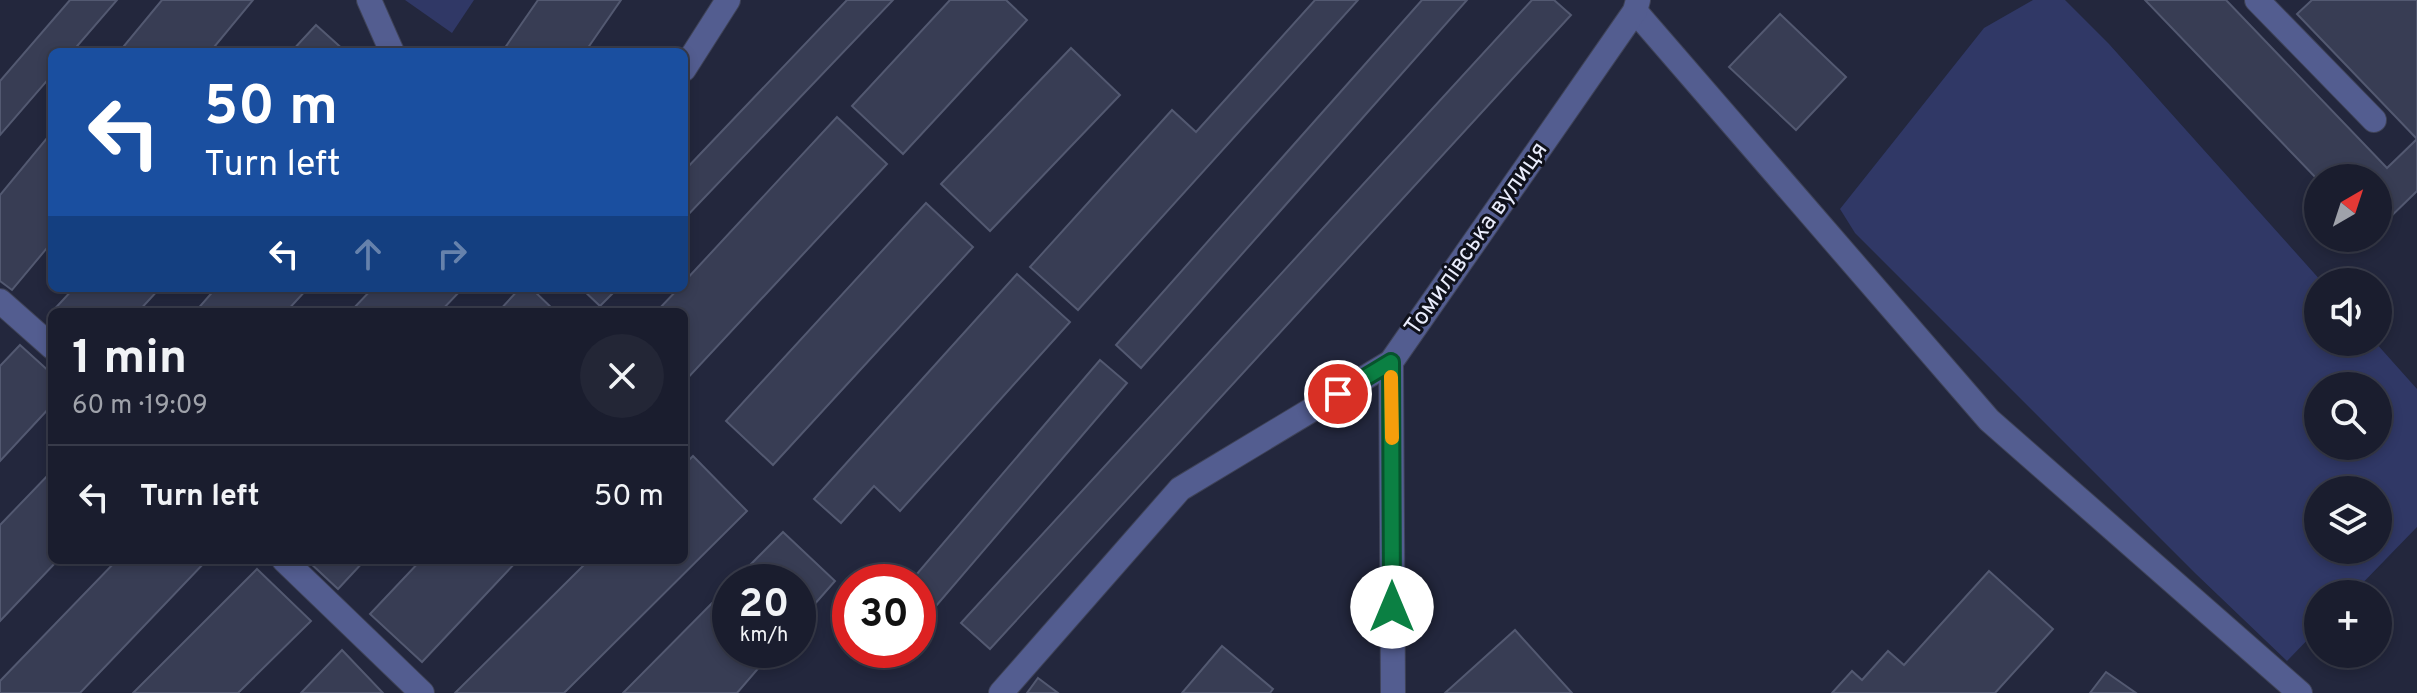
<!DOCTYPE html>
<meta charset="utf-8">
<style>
body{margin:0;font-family:Overpass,sans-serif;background:#232636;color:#f1f3f6;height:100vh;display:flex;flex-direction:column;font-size:30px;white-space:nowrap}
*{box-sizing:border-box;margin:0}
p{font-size:26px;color:#9fa2aa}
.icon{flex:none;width:44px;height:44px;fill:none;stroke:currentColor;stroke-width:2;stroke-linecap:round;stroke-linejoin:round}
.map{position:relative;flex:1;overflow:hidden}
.drawer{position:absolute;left:48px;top:308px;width:640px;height:256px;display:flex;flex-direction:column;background:#1a1d2e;border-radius:12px;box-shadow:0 4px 12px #0003,0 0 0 2px #383b4a}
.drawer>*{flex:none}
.guide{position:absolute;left:48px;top:48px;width:640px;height:244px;border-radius:12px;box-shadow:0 4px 12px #0003,0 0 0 2px #383b4a;background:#1a4fa0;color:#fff;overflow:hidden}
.needle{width:52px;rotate:39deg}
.buttons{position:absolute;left:2304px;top:164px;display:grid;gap:16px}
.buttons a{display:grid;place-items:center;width:88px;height:88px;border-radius:50%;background:#1a1d2e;box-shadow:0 4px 12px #0003,0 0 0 2px #383b4a;font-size:40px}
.speed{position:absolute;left:712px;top:564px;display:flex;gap:16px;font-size:40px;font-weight:700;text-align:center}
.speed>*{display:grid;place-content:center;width:104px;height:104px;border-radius:50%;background:#1a1d2e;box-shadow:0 4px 12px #0003,0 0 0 2px #383b4a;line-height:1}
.speed small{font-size:20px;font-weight:400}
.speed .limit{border:12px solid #d22;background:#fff;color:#111}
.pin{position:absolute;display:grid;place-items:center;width:68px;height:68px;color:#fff;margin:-34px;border:4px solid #fff;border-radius:50%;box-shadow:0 2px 8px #0007}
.me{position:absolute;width:88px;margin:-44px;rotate:0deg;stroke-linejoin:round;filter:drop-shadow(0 0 6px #0008)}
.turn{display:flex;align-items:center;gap:28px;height:168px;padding:0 24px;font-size:36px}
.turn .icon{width:104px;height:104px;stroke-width:2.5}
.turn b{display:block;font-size:56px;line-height:68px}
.lanes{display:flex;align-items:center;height:76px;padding:0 24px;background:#0003;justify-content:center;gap:40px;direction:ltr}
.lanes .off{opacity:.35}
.round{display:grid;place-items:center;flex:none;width:84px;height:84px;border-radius:42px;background:#232636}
.head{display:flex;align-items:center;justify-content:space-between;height:136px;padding:0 24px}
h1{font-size:48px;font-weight:700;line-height:60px}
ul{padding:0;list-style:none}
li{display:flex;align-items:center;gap:24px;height:104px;padding:0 24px;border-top:2px solid #383b4a}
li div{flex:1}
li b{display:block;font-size:30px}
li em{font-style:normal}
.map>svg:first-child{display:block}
</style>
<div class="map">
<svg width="2417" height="693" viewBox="0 0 2417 693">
<rect width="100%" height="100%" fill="#23273d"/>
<g fill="#303866" fill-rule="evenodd">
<path d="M 405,0 L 474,0 L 452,33 Z"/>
<path d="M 2033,0 L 2065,0 L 2109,44 L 2322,282 L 2318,282 L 2318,342 L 2375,342 L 2417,389 L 2417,527 L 2352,594 L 2318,594 L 2318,629 L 2287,661 L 2196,574 L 1855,233 L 1840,209 L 1984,28 ZM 2318,386 L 2378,386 L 2378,446 L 2318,446 ZM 2318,490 L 2378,490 L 2378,550 L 2318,550 Z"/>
</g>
<g fill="#383d54" stroke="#535971" stroke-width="2">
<path d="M 70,0 L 117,0 L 72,52 L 52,52 L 52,75 L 0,135 L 0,81 Z"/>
<path d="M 162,0 L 253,0 L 210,52 L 119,52 Z"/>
<path d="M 538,0 L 621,0 L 585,52 L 502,52 Z"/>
<path d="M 847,0 L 893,0 L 684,219 L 684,171 Z"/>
<path d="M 950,0 L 1006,0 L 1027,20 L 903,154 L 852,106 Z"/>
<path d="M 1315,0 L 1358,0 L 1078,310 L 1030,267 L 1172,110 L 1196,132 Z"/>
<path d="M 1422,0 L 1467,0 L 1141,368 L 1116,345 Z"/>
<path d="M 1532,0 L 1554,0 L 1571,15 L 990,649 L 961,623 Z"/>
<path d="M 2145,0 L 2226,0 L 2387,168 L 2417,139 L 2417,191 L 2378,229 L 2378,178 L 2318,178 L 2318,180 Z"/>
<path d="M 2312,0 L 2417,0 L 2417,139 L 2297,14 Z"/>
<path d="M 1780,14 L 1846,77 L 1796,130 L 1729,67 Z"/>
<path d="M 316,25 L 346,52 L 291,52 Z"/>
<path d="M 1071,48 L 1120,95 L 990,231 L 941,184 Z"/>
<path d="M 837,117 L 887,164 L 684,382 L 684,312 L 656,312 L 679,288 L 684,288 L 684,282 Z"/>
<path d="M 52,132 L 52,242 L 12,290 L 0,281 L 0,195 Z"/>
<path d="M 926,203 L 973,247 L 773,465 L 726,421 Z"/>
<path d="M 1017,274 L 1070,322 L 900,511 L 874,486 L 841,523 L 814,499 Z"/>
<path d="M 74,288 L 160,288 L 138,312 L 52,312 L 52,318 L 49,315 Z"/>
<path d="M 216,288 L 308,288 L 286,312 L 195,312 Z"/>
<path d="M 373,288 L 463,288 L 440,312 L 350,312 Z"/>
<path d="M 520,288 L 531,288 L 556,312 L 498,312 Z"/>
<path d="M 581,288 L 618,288 L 600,306 Z"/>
<path d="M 20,345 L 52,374 L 52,405 L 0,461 L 0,366 Z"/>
<path d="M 1100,360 L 1127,383 L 918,627 L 918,582 L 910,582 Z"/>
<path d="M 693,456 L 747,511 L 564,693 L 455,693 L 589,560 L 684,560 L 684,465 Z"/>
<path d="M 52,471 L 52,560 L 58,560 L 0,621 L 0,525 Z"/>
<path d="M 783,532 L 835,581 L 798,623 L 798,582 L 733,582 Z"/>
<path d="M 117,560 L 207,560 L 80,693 L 0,693 L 0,681 Z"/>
<path d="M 307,560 L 365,560 L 338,589 Z"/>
<path d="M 421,560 L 518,560 L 422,662 L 370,614 Z"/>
<path d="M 257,569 L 311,621 L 238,693 L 133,693 Z"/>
<path d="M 1989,571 L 2053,629 L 1995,693 L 1832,693 L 1852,671 L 1862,680 L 1888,651 L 1904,665 Z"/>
<path d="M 730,585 L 730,650 L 774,650 L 737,693 L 623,693 Z"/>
<path d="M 1515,630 L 1572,693 L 1445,693 Z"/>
<path d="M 1222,646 L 1273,689 L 1270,693 L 1182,693 Z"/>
<path d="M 342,650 L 383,693 L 301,693 Z"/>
<path d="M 2106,672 L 2136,693 L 2090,693 Z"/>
<path d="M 1038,678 L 1058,693 L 1027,693 Z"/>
</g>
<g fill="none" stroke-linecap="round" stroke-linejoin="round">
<g stroke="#3f4358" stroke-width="26">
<g id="minor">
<path d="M 369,0 L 392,52"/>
<path d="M 2257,0 L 2374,120"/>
<path d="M 1635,11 L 1989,420 L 2300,693"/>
<path d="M 684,69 L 728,0"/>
<path d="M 0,301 L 52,347"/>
<path d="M 284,560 L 422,693"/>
<path d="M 1001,693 L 1180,489 L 1391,362"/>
<path d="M 1393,693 L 1391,362 L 1635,11 L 1638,0"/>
</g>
</g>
<use href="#minor" stroke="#535d90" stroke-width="24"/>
</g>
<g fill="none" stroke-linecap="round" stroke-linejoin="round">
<g stroke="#07532c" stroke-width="20">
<path id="route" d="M 1338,394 L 1391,362 L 1392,607"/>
</g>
<use href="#route" stroke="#0b8043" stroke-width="14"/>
<path stroke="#f59e0b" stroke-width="14" d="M 1391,377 L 1392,438"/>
</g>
<g text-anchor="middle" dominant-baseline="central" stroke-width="6" stroke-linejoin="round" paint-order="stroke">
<g font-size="24" fill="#e9ecfb" stroke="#0f111b">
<text transform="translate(1477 239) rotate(-55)">Томилівська вулиця</text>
</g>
</g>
</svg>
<div class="buttons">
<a><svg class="needle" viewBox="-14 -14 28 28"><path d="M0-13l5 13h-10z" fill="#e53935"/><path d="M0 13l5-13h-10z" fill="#9fa2aa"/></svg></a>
<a><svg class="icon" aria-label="sound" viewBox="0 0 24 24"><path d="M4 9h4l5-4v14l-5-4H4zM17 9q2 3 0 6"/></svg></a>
<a><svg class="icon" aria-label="search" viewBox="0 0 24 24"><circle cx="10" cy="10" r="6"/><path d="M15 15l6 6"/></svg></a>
<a><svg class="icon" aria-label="layers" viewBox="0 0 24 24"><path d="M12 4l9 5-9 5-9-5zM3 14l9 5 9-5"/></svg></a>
<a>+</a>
</div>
<div class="speed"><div>20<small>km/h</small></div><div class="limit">30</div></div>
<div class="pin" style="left:1338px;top:394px;background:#d93025"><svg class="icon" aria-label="arrive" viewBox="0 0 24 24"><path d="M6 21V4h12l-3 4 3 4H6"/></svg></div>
<svg class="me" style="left:1392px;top:607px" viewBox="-20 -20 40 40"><circle r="19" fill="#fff"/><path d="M0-13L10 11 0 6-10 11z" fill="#0b8043"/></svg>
<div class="guide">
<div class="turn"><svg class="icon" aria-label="left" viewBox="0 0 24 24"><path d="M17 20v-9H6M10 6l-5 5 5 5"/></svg><div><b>50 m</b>Turn left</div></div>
<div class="lanes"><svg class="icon" aria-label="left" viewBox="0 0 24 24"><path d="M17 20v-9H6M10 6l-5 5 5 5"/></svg><svg class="icon off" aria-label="ahead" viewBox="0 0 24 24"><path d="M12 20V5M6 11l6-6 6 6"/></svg><svg class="icon off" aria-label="right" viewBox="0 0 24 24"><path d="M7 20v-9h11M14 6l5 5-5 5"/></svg></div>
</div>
<section class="drawer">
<div class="head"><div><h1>1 min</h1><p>60 m · 19:09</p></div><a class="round"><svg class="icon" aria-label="close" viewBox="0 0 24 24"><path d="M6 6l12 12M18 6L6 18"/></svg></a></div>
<ul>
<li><svg class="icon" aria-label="left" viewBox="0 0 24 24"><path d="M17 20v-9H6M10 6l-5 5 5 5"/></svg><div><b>Turn left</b></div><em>50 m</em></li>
</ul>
</section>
</div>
